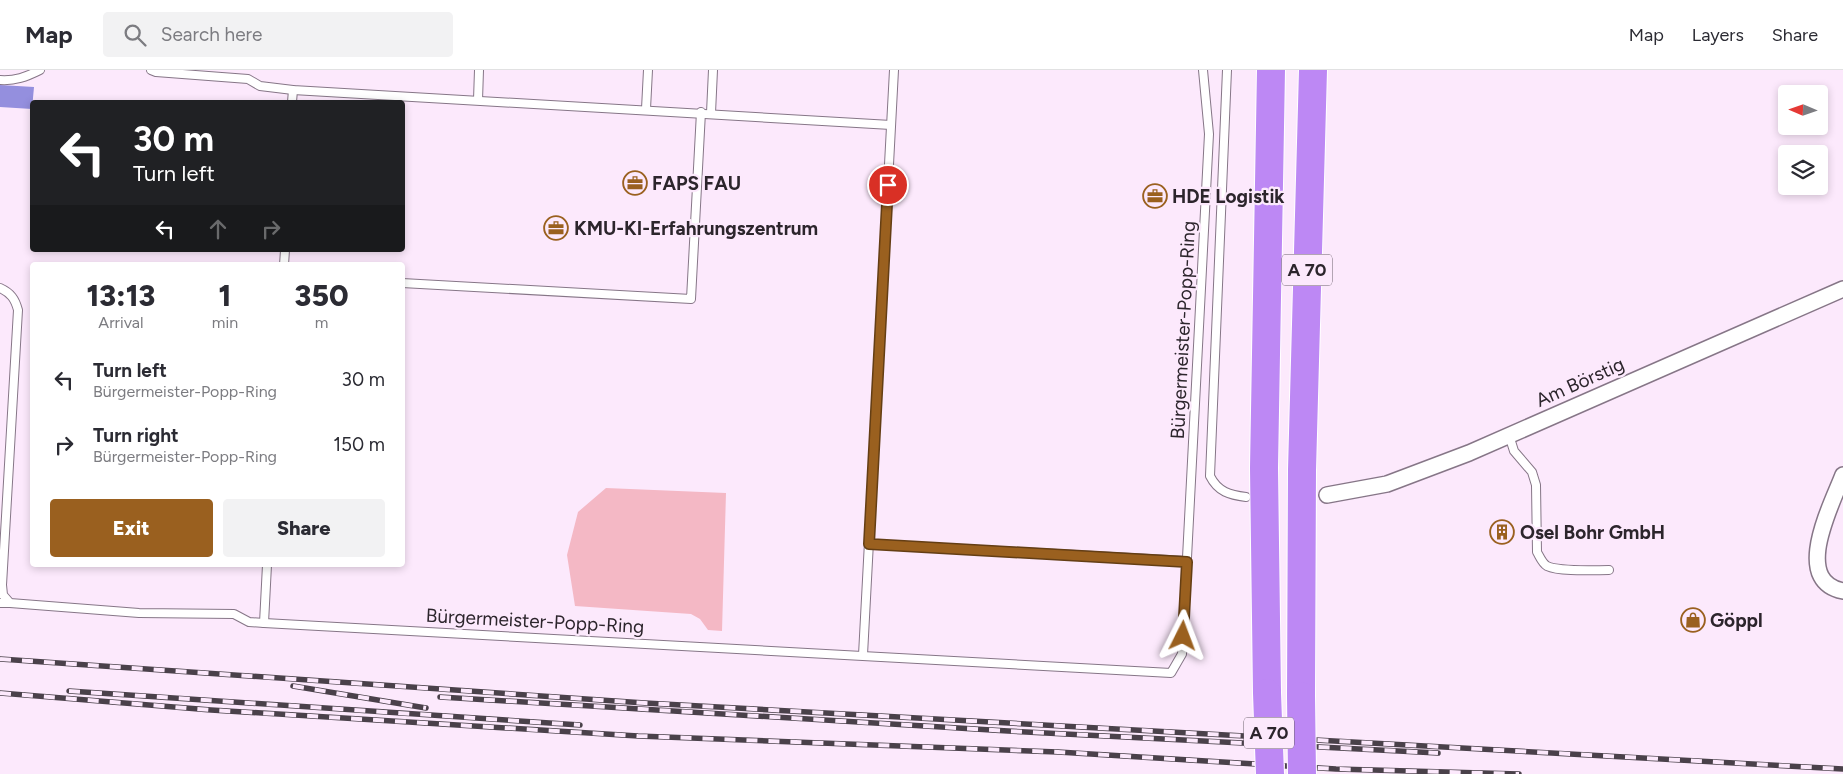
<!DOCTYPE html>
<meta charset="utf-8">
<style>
body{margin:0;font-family:Figtree,sans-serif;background:#f2f2f3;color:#2b2b33;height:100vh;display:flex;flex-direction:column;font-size:19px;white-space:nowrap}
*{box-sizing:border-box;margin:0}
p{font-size:16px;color:#7c7c81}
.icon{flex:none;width:28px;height:28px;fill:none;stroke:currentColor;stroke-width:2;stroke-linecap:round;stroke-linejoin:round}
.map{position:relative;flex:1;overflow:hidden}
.sheet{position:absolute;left:30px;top:192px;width:375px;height:305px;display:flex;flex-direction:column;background:#fff;border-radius:5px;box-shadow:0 2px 8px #0003}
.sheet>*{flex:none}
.guide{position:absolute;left:30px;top:30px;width:375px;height:152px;border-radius:5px;box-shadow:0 2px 8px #0003;background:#202124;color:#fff;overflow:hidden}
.needle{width:32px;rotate:272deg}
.controls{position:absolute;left:1778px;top:15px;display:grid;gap:10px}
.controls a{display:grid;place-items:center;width:50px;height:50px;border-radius:5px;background:#fff;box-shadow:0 2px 8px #0003;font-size:25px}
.pin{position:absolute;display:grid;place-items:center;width:42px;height:42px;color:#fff;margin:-21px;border:2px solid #fff;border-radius:50%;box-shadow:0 1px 5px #0007}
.me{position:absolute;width:55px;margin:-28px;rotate:3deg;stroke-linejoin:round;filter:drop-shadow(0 0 4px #0008)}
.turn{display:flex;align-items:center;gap:18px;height:105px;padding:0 20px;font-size:22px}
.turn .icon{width:65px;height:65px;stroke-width:2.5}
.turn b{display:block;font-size:35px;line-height:42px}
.lanes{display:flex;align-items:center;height:48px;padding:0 20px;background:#0003;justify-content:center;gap:25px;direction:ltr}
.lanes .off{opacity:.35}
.eta{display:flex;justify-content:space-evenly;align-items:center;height:85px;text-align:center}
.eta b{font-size:30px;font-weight:800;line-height:35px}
.button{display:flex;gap:10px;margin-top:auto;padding:10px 20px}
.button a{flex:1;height:58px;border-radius:5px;background:#9a601f;color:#fff;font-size:20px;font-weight:800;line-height:58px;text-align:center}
.button a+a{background:#f2f2f3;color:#2b2b33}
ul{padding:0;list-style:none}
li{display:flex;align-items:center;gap:15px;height:65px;padding:0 20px}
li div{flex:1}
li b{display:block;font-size:19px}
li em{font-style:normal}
header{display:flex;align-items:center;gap:30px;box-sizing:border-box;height:70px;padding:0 25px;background:#fff;border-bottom:1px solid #e1e1e2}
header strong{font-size:24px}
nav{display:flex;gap:28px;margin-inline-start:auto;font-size:18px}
.search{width:350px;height:45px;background:#f2f2f3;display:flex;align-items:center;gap:12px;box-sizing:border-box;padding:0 18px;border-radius:5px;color:#7c7c81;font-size:19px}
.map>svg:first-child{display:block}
</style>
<header>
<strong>Map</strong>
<div class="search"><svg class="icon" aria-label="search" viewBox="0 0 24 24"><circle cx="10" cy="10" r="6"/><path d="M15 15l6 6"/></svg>Search here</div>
<nav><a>Map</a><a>Layers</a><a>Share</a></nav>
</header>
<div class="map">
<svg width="1843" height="704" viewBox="0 0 1843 704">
<rect width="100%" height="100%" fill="#fce9fc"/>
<path fill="#f4b8c5" d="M 606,418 L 726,423 L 722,561 L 708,560 L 700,549 L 691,544 L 575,536 L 567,485 L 578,442 Z"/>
<path fill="#948fde" d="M 0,15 L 34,17 L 32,39 L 0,37 Z"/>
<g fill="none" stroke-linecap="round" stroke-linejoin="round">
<g stroke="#867687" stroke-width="10">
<g id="service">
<path d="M 151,0 L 156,2 L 248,9 L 260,16 L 293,20 L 891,55"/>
<path d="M 1227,0 L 1210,406 C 1218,422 1230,425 1246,427"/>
<path d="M 0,10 C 15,11 26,7 40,0"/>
<path d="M 478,30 L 479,0"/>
<path d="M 292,32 L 293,20"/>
<path d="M 646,39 L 648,0"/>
<path d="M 711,43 L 713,0"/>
<path d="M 284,195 L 285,180"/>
<path d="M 402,213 L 691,229 L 701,42"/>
<path d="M 0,218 C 11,223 15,229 18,240 L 2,515 L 3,525 L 10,533 L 139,543 L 234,544 L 249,552 L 264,553 L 1171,603 L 1182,584 L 1209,64 L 1203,0"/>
<path d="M 1509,365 L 1514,381 L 1532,402 L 1536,415 L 1537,482 C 1540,487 1542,493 1547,496 C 1560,502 1594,500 1609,500"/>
<path d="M 869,474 L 1187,491"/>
<path d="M 0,533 L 10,533"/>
<path d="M 264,553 L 267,495"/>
<path d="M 863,585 L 894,0"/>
</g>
</g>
<g stroke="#867687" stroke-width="18">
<g id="minor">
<path d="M 1843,405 C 1832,434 1791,511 1843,521"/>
<path d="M 1327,425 L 1387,414 L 1469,383 L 1843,219"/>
</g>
</g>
<g stroke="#fff" stroke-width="30">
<g id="motorway">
<path d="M 1267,623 L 1264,398 L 1271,0"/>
<path d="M 1301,626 L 1302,400 L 1313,0"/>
</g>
</g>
<use href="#service" stroke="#fff" stroke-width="8"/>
<use href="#minor" stroke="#fff" stroke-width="15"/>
<use href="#motorway" stroke="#bd88f4" stroke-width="28"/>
<g stroke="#4a414a" stroke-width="5.5">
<g id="rail">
<path d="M 0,589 L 645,633 L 1843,699"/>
<path d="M 293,616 L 426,638"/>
<path d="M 69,621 L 580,655"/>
<path d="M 0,623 L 211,640 L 638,666 L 1058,682 L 1336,699 L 1519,704"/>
<path d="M 440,627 L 1008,661 L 1438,683"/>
</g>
</g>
<use href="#rail" stroke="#fce9fc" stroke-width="4" stroke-dasharray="11" stroke-linecap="butt"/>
<g stroke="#fff" stroke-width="30" stroke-linecap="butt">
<g id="motorway-bridge">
<path d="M 1267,623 L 1270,704"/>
<path d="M 1301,626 L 1302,704"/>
</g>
</g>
<use href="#motorway-bridge" stroke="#bd88f4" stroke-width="28"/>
</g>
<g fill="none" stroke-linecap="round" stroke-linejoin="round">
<g stroke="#643e14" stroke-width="12">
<path id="route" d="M 888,115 L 869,474 L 1187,492 L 1183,566"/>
</g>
<use href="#route" stroke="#9a601f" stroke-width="9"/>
</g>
<defs>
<g id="office-ring" transform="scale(1.25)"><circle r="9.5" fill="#fce9fc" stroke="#9a601f" stroke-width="1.5"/><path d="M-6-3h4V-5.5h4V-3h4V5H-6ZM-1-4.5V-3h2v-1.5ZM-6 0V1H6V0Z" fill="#9a601f"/></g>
<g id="building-ring" transform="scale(1.25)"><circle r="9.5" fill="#fce9fc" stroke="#9a601f" stroke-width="1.5"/><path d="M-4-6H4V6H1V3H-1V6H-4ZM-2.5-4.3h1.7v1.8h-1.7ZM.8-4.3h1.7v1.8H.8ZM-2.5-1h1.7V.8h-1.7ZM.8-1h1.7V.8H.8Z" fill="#9a601f"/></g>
<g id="shop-ring" transform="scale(1.25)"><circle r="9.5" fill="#fce9fc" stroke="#9a601f" stroke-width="1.5"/><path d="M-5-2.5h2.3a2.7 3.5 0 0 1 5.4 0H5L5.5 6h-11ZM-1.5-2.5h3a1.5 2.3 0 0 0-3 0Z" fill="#9a601f"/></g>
</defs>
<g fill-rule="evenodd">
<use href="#office-ring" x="635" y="113"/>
<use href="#office-ring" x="1155" y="126"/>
<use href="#office-ring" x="556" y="158"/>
<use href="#building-ring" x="1502" y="462"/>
<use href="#shop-ring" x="1693" y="550"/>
</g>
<g text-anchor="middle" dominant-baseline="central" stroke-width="4.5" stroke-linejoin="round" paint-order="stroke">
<g fill="#fce9fc" stroke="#6a606a" stroke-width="1">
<rect x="1282" y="184.5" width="50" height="31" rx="4"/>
<rect x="1244" y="647.5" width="50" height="31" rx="4"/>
</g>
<g font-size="18" font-weight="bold" fill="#2c252c">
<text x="1307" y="200">A 70</text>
<text x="1269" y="663">A 70</text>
</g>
<g font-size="19" font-weight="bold" fill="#2c252c" stroke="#fce9fc" text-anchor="start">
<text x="652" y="113">FAPS FAU</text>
<text x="1172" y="126">HDE Logistik</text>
<text x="574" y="158">KMU-KI-Erfahrungszentrum</text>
<text x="1520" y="462">Osel Bohr GmbH</text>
<text x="1710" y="550">Göppl</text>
</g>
<g font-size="19" fill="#2c252c" stroke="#fce9fc">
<text transform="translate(1183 260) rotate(-87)">Bürgermeister-Popp-Ring</text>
<text transform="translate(1580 312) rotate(-24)">Am Börstig</text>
<text transform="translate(535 551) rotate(3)">Bürgermeister-Popp-Ring</text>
</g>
</g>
</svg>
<div class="controls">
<a><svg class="needle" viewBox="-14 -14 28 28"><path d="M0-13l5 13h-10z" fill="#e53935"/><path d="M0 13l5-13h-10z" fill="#7c7c81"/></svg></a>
<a><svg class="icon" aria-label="layers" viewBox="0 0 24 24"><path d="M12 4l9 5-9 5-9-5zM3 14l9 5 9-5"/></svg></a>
</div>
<div class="pin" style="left:888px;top:115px;background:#d93025"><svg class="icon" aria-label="arrive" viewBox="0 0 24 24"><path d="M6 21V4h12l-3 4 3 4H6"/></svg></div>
<svg class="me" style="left:1183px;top:566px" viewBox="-20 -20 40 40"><path d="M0-17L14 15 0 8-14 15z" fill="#9a601f" stroke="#fff" stroke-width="4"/></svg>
<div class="guide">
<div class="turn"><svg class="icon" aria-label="left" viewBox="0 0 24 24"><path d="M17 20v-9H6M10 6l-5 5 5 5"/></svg><div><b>30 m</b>Turn left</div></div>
<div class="lanes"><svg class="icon" aria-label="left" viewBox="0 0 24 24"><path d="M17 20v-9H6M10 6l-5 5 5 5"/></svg><svg class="icon off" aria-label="ahead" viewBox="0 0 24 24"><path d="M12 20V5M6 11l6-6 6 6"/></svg><svg class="icon off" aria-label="right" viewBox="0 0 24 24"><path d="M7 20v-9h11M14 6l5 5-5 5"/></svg></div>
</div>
<section class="sheet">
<div class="eta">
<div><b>13:13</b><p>Arrival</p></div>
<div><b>1</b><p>min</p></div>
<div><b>350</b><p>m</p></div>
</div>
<ul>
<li><svg class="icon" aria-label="left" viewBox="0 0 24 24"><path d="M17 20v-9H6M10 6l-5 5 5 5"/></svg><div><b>Turn left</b><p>Bürgermeister-Popp-Ring</p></div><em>30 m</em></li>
<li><svg class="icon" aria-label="right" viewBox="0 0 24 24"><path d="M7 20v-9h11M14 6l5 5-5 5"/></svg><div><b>Turn right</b><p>Bürgermeister-Popp-Ring</p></div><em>150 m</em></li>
</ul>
<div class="button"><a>Exit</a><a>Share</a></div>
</section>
</div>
